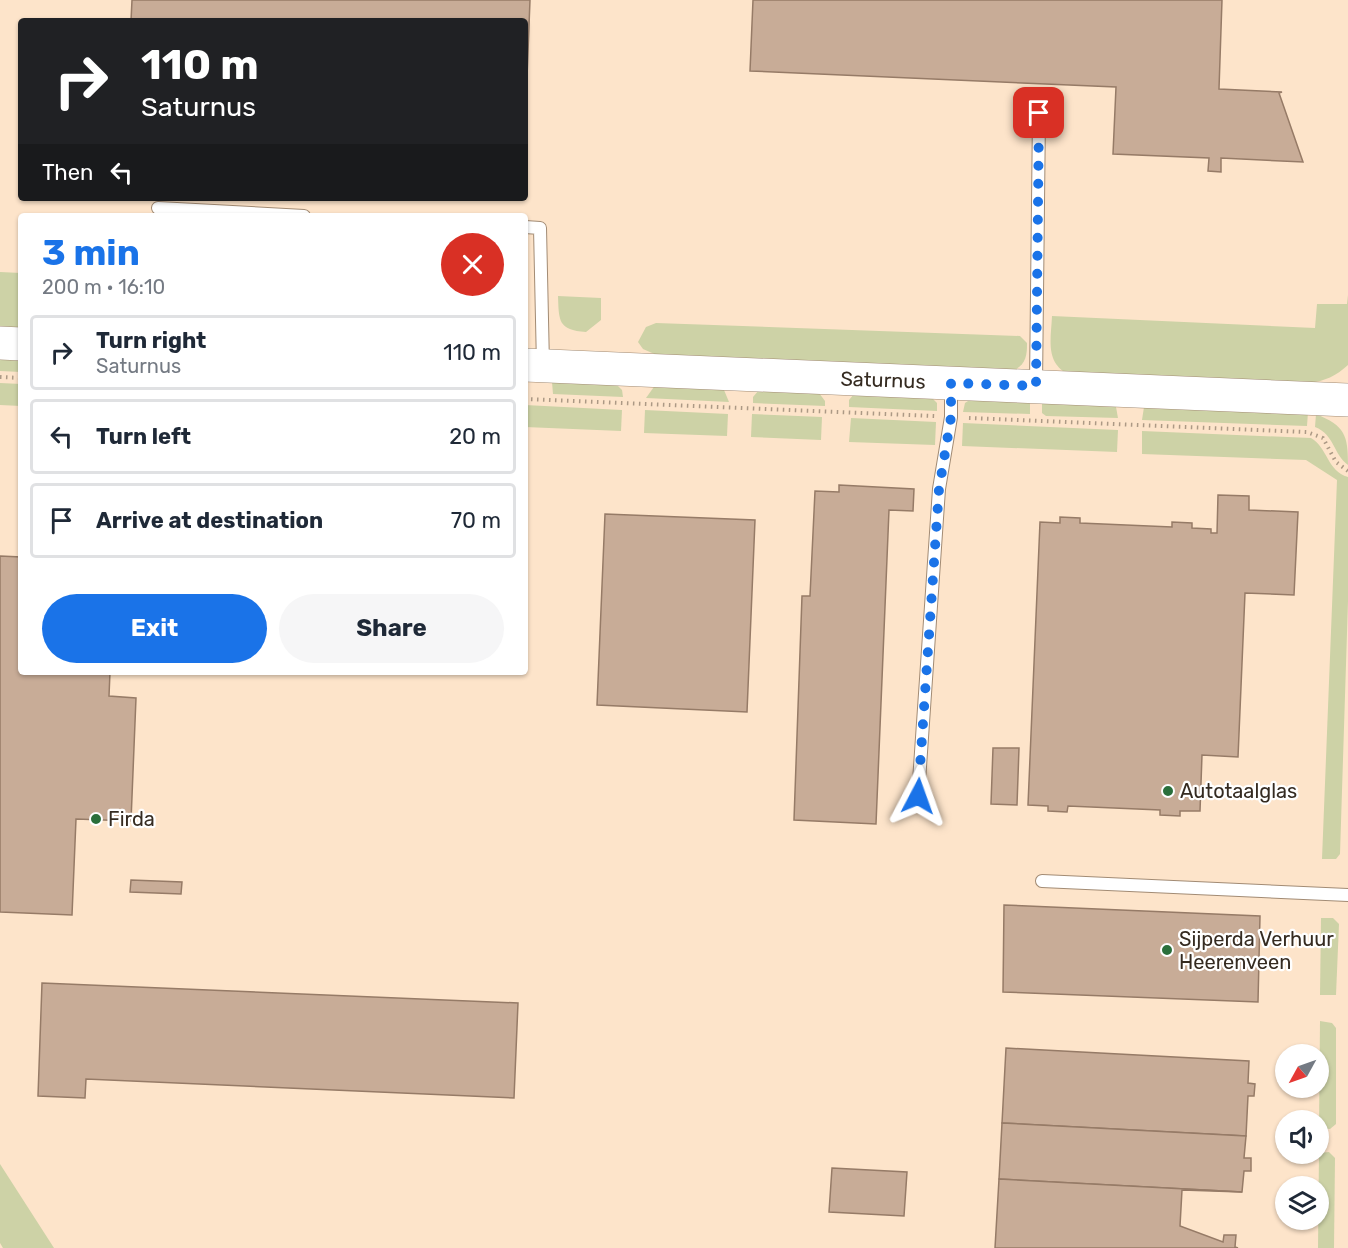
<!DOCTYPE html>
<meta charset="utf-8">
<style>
body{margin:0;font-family:Rubik,sans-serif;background:#f6f6f7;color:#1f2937;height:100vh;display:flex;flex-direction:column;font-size:22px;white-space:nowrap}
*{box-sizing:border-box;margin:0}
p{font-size:20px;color:#747a83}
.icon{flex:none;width:33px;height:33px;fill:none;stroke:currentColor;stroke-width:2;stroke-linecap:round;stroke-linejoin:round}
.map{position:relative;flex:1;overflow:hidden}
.panel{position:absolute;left:18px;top:213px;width:510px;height:462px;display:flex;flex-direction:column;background:#fff;border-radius:6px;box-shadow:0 2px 4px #0004}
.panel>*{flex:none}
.banner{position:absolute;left:18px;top:18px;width:510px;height:183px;border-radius:6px;box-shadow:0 2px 4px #0004;background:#202124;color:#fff;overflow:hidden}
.needle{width:39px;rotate:230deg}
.buttons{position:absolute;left:1275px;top:1044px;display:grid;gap:12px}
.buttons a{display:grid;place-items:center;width:54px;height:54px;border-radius:50%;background:#fff;box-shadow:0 2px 4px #0004;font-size:30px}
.pin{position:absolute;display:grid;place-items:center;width:51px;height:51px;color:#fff;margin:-26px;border-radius:12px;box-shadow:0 3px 9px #0006}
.me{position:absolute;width:66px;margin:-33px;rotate:4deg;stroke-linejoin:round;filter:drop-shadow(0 0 4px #0008)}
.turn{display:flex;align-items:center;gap:21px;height:126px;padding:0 24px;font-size:27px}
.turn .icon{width:78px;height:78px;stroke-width:2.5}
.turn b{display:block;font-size:42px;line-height:51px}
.then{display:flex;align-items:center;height:57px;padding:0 24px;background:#0003;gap:12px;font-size:22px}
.round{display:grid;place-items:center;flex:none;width:63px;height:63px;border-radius:32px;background:#f6f6f7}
.overview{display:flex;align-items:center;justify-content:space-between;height:102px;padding:0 24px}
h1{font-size:36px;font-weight:700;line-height:45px;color:#1a73e8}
.button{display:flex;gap:12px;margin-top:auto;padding:12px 24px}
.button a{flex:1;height:69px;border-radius:36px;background:#1a73e8;color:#fff;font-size:24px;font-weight:700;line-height:69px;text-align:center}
.button a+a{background:#f6f6f7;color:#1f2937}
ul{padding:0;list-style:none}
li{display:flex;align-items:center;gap:18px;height:75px;margin:0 12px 9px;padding:0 12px;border:3px solid #e0e1e3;border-radius:6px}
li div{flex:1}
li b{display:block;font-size:22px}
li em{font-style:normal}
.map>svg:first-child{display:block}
</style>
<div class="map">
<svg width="1348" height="1248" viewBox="0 0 1348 1248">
<rect width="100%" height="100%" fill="#fde4ca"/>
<g fill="#cdd2a6">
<path d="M 0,272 L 21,273 L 21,330 L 0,330 Z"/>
<path d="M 1348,295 L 1348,365 C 1336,376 1325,381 1309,383 L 1068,374 C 1045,362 1051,339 1052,316 L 1315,328 L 1317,304 L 1347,304 Z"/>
<path d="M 558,296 L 601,298 L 601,320 L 586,332 C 558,330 559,321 558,296 Z"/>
<path d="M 656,323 L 1020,336 L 1027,343 C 1027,356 1026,363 1015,370 L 659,356 L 643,349 L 638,342 L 646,327 Z"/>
<path d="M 0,357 L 21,358 L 21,372 L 0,371 Z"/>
<path d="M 552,382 L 616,384 L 622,390 L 623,397 L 553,394 Z"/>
<path d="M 0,383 L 21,384 L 21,406 L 0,405 Z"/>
<path d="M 656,384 L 724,390 L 729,402 L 646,398 Z"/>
<path d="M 759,390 L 819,393 L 825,401 L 825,406 L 753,403 L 753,397 Z"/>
<path d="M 854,394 L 933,399 L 937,403 L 937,411 L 849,407 L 849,400 Z"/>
<path d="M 971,399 L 1030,400 L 1030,414 L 963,412 L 965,403 Z"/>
<path d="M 1042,402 L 1116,407 L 1118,418 L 1046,416 L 1042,413 Z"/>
<path d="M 525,405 L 622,410 L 621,431 L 525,427 Z"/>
<path d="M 1144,407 L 1308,412 L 1307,426 L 1142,420 Z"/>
<path d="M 645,410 L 728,414 L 727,436 L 644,433 Z"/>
<path d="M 752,414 L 822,417 L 821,440 L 751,437 Z"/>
<path d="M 1316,414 C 1345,426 1348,435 1348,465 C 1333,454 1335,435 1315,427 Z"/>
<path d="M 851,418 L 936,422 L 935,445 L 849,442 Z"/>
<path d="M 963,423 L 1118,430 L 1117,452 L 962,446 Z"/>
<path d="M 1142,431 L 1311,438 C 1328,448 1327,471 1348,477 L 1348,601 L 1340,854 L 1336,859 L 1322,859 L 1337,480 L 1306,460 L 1142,454 Z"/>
<path d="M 1321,918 L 1333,918 L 1339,924 L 1336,995 L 1320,995 Z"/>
<path d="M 1320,1021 L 1332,1023 L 1336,1028 L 1336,1124 L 1330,1129 L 1319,1128 Z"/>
<path d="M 1329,1152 L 1335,1158 L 1334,1248 L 1318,1248 L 1319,1153 Z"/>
<path d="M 0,1164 L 54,1248 L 3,1248 L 0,1243 Z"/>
</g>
<g fill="#c8ac97" stroke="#967b67" stroke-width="1.5">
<path d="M 132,0 L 530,0 L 527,77 L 525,76 L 525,21 L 131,21 Z"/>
<path d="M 753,0 L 1222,0 L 1219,89 L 1282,92 L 1279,93 L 1303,162 L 1221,158 L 1221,172 L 1208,171 L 1209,158 L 1113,154 L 1116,87 L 750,71 Z"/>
<path d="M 839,485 L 914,489 L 913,511 L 889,510 L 876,824 L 794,820 L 802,596 L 810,596 L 815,491 L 839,492 Z"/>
<path d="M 1218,495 L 1249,496 L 1249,510 L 1298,512 L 1294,595 L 1245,593 L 1238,757 L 1202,755 L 1200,811 L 1180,811 L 1180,816 L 1160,815 L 1160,810 L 1068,806 L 1067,812 L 1048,811 L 1048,806 L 1028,805 L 1040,522 L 1060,523 L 1060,517 L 1080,518 L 1080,523 L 1172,527 L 1172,522 L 1192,523 L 1192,528 L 1211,529 L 1211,533 L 1217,533 Z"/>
<path d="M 605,514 L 755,520 L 747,712 L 597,705 Z"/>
<path d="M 0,556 L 21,557 L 21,672 L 110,672 L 109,696 L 136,698 L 131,821 L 76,819 L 72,915 L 0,912 Z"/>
<path d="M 993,748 L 1019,748 L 1017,805 L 991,804 Z"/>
<path d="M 131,880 L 182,882 L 181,894 L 130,892 Z"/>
<path d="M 1004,905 L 1260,916 L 1258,1002 L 1003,992 Z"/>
<path d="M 42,983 L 518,1003 L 514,1098 L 86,1079 L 85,1098 L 38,1096 Z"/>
<path d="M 1006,1048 L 1249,1061 L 1248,1083 L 1255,1084 L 1254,1096 L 1248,1096 L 1246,1136 L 1002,1123 Z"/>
<path d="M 1002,1123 L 1246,1136 L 1244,1158 L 1251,1158 L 1251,1171 L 1244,1171 L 1242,1192 L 999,1179 Z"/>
<path d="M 832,1168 L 907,1172 L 904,1216 L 829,1212 Z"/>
<path d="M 999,1179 L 1242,1192 L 1182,1190 L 1180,1226 L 1223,1242 L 1224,1235 L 1236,1235 L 1235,1247 L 1238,1248 L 995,1248 Z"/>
</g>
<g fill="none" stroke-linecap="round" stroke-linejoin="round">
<g stroke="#a28b74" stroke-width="14">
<g id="lane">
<path d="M 158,208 L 304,216"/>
<path d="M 525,227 L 540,228 L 543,365"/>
<path d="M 1036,385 L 1039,113"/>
<path d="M 918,796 L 939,489 L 951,417 L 951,384"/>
<path d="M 1042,881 L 1348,895"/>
</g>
</g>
<g stroke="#a28b74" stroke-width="34">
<g id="secondary">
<path d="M 0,343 L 21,344"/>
<path d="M 525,365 L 1348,400"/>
</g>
</g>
<g stroke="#ac9985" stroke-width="4" stroke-dasharray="1.5 4.5" stroke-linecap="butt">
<path d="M 0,377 L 21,378"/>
<path d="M 525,399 L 935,416"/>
<path d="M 969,418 L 1307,432 L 1323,438 L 1336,462 L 1348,471"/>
</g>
<use href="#lane" stroke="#fff" stroke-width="12"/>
<use href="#secondary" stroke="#fff" stroke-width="33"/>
</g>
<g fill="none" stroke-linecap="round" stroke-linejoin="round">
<path stroke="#1a73e8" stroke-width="10" stroke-dasharray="0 18" d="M 918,796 L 939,489 L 951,417 L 951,383 L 1036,386 L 1039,113"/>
</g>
<g fill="#2a6f3b" stroke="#fff" stroke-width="2">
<circle cx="1168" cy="791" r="6"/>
<circle cx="96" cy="819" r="6"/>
<circle cx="1167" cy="950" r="6"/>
</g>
<g text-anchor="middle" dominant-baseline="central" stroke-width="4.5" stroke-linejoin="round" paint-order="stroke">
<g font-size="20" fill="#352b21" stroke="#fff">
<text transform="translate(883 380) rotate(2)">Saturnus</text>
</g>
<g font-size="20" fill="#352b21" stroke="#fff" text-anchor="start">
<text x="1180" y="791">Autotaalglas</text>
<text x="108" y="819">Firda</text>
<text x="1179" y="939">Sijperda Verhuur<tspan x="1179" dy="23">Heerenveen</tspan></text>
</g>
</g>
</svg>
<div class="buttons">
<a><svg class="needle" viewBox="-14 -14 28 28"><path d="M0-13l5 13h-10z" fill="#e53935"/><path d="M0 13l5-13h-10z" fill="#747a83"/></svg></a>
<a><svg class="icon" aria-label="sound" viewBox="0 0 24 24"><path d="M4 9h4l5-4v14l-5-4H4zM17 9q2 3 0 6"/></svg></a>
<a><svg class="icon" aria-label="layers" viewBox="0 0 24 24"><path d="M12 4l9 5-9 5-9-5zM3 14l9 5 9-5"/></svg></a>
</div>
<div class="pin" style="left:1039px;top:113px;background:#d93025"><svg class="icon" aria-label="arrive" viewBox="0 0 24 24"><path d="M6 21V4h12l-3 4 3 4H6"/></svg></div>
<svg class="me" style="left:918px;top:796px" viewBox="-20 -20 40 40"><path d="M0-17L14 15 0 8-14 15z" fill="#1a73e8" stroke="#fff" stroke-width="4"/></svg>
<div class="banner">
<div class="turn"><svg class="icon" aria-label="right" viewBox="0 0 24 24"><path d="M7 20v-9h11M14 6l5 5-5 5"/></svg><div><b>110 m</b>Saturnus</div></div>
<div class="then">Then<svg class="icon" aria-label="left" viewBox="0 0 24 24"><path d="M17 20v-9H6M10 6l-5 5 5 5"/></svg></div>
</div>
<section class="panel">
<div class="overview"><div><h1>3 min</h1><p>200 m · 16:10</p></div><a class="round" style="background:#d93025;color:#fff"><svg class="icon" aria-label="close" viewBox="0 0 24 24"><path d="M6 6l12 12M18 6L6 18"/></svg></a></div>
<ul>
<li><svg class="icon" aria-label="right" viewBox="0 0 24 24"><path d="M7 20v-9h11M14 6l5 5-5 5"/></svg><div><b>Turn right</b><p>Saturnus</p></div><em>110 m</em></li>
<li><svg class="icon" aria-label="left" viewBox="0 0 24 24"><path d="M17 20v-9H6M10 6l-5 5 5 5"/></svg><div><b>Turn left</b></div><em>20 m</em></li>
<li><svg class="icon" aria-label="arrive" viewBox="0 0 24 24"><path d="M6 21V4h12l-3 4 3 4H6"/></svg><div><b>Arrive at destination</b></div><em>70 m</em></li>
</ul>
<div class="button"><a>Exit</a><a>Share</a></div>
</section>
</div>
